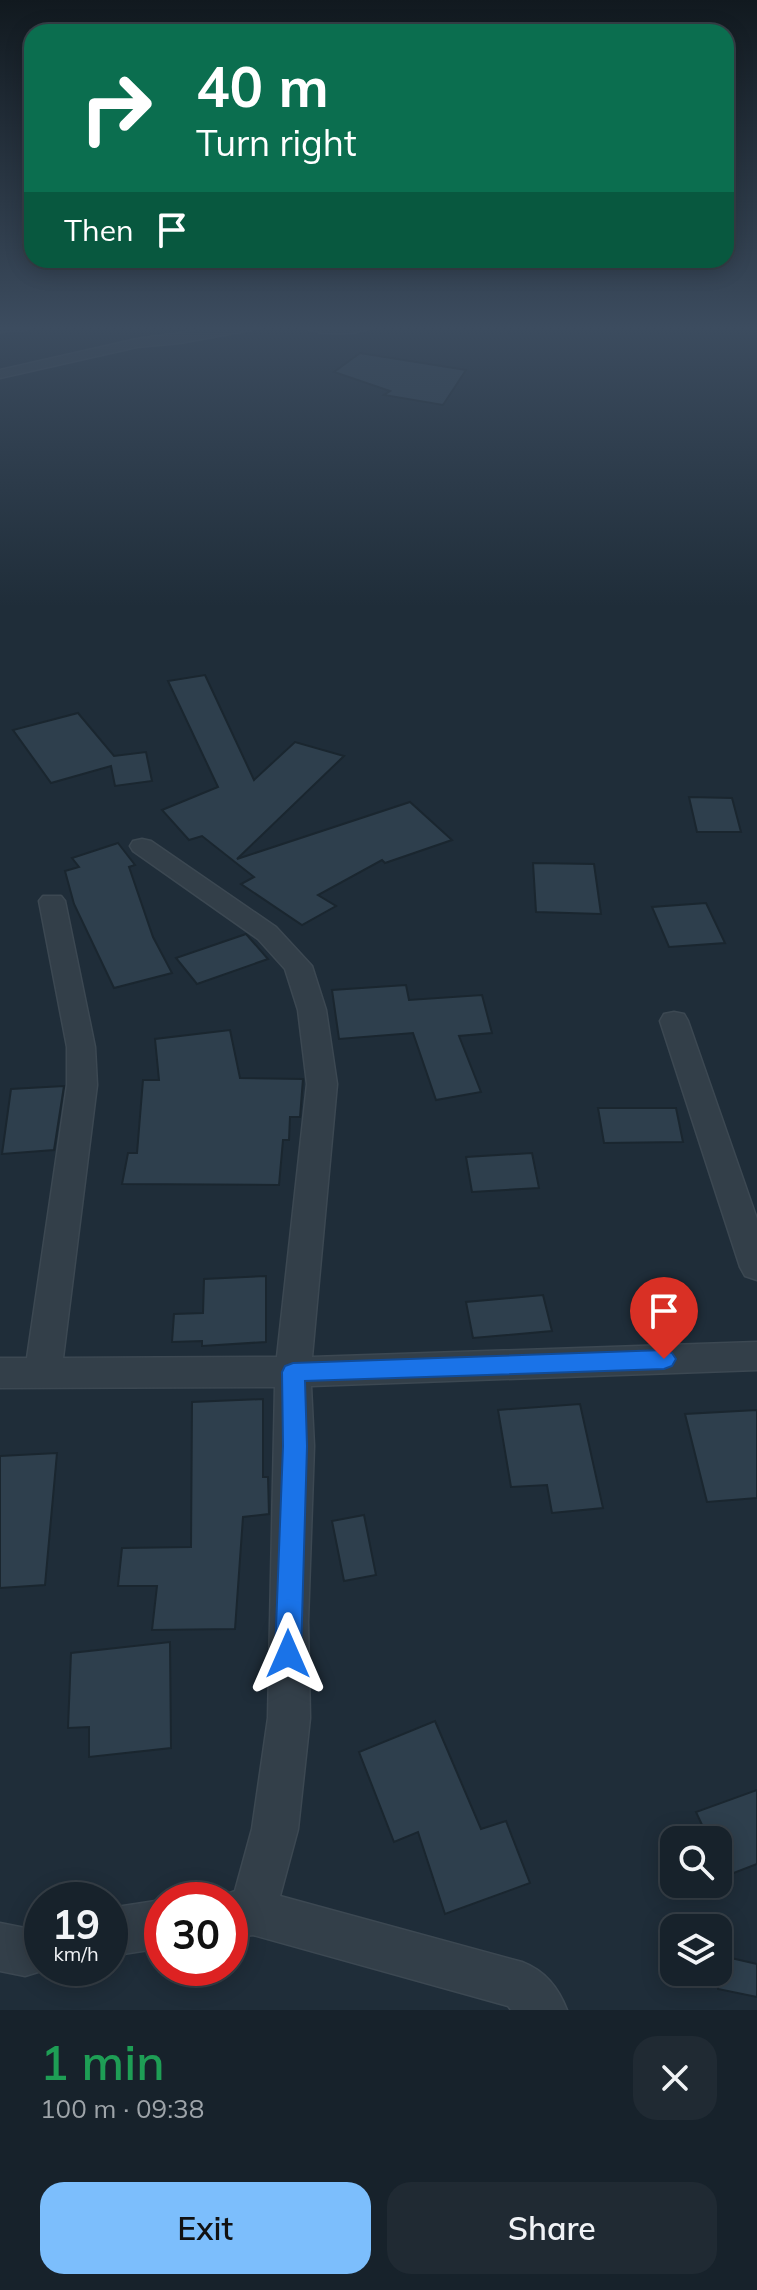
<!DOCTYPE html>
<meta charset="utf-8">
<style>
body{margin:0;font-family:Mulish,sans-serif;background:#202a33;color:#f1f3f6;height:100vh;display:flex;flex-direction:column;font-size:30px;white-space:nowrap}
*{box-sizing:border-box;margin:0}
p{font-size:26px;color:#9ea4a9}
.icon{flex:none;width:44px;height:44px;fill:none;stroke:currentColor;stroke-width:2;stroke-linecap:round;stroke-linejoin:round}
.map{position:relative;height:2010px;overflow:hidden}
.drawer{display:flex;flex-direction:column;background:#17222b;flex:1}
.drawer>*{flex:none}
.guide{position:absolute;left:24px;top:24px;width:710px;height:244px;border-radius:24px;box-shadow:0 4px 20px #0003,0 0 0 2px #363f47;background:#0b6e4f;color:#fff;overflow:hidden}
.controls{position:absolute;left:660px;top:1826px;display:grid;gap:16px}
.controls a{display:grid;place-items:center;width:72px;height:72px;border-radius:16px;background:#17222b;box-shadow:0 4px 20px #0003,0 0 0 2px #363f47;font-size:40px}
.speed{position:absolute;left:24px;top:1882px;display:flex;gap:16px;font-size:40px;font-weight:700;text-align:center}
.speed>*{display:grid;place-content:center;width:104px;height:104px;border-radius:50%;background:#17222b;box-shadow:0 4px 20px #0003,0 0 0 2px #363f47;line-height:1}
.speed small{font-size:20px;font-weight:400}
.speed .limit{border:12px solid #d22;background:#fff;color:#111}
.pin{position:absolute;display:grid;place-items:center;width:68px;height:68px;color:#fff;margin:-82px -34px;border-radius:50% 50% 50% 0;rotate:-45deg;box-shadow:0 0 8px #0007}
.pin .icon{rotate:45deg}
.me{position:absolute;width:88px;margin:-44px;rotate:0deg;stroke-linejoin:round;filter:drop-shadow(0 0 6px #0008)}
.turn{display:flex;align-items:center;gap:28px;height:168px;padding:0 40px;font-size:36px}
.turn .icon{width:104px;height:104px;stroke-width:2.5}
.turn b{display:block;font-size:56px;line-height:68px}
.then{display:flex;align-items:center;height:76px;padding:0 40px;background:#0003;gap:16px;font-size:30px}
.round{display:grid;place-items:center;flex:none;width:84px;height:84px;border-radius:24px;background:#202a33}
.overview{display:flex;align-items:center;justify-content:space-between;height:136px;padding:0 40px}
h1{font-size:48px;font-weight:600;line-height:60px;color:#1e9e55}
.cta{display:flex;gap:16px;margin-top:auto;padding:16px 40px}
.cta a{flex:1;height:92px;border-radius:24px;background:#7cbefc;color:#111;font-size:32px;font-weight:600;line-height:92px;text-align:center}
.cta a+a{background:#202a33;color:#f1f3f6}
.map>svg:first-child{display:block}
</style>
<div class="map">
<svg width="757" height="2010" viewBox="0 0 757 2010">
<rect width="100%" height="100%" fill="#1f2d39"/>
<g fill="#2e3f4d" stroke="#1a262f" stroke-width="2">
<path d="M 360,353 L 466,370 L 443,405 L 384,395 L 390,391 L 334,372 Z"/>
<path d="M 205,675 L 254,780 L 295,742 L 344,756 L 237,859 L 410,802 L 452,840 L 385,863 L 382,860 L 318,895 L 336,906 L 302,925 L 241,884 L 254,877 L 202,836 L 189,840 L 162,810 L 218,787 L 168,681 Z"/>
<path d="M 78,713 L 114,756 L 146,752 L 152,781 L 115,786 L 111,766 L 51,783 L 13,730 Z"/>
<path d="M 689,797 L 732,798 L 741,832 L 697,832 Z"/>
<path d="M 118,843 L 135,865 L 129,867 L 153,937 L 172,973 L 114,988 L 74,904 L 65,871 L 79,867 L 72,858 Z"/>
<path d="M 533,863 L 594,864 L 601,914 L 536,912 Z"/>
<path d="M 706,903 L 725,943 L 669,947 L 652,907 Z"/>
<path d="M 246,934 L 268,959 L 197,984 L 176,958 Z"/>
<path d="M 406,985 L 409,1000 L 482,995 L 492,1033 L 459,1036 L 481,1092 L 436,1100 L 413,1033 L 339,1039 L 332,990 Z"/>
<path d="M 230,1030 L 240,1078 L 303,1079 L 300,1117 L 290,1117 L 289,1140 L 283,1140 L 279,1185 L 122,1184 L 128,1153 L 137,1153 L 143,1080 L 159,1080 L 155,1039 Z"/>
<path d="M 64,1086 L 54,1150 L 2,1154 L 11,1089 Z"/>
<path d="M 598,1108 L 676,1108 L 683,1142 L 604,1143 Z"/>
<path d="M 532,1153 L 539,1188 L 472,1192 L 466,1157 Z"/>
<path d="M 266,1276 L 266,1342 L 202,1346 L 202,1341 L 172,1342 L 174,1314 L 203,1313 L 204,1279 Z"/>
<path d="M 543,1295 L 552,1331 L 473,1338 L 466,1302 Z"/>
<path d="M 263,1399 L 263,1477 L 268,1477 L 269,1514 L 243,1517 L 235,1629 L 152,1630 L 157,1586 L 118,1586 L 122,1548 L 191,1547 L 192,1402 Z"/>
<path d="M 580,1404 L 603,1508 L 552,1513 L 547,1485 L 511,1487 L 498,1410 Z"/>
<path d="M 757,1410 L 757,1498 L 707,1502 L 685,1414 Z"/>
<path d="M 57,1453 L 45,1585 L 0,1588 L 0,1456 Z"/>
<path d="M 364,1515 L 376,1575 L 344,1581 L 332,1521 Z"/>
<path d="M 170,1642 L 171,1748 L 89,1757 L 89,1727 L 68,1728 L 71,1653 Z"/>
<path d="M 435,1721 L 481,1829 L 506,1821 L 530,1883 L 445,1914 L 418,1832 L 394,1842 L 359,1752 Z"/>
<path d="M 757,1790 L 757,1864 L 726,1876 L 718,1858 L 718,1840 L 709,1840 L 696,1812 Z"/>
<path d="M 718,1955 L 757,1964 L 757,1997 L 718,1989 Z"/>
</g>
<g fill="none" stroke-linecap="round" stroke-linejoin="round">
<g stroke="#3c4852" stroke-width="3">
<g id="minor">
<path d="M 0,326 L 32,326 L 25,330 L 0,332 Z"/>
<path d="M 230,326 L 258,326 L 251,330 L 180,343 L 137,347 L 0,378 L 0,370 L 137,339 Z"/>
<path d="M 303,326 L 373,326 C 359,336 317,336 303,326 Z"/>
<path d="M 142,839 L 151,841 L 276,927 L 312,966 L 326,1010 L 337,1084 L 312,1357 L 757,1342 L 757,1370 L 311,1386 L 314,1446 L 308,1622 L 310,1718 L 298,1829 L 280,1896 L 522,1962 C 545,1971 558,1987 567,2010 L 511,2010 L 508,2006 L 253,1935 L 230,1938 L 230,1900 L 213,1900 L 235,1891 L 252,1829 L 268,1718 L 275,1387 L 0,1388 L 0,1358 L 27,1358 L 67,1085 L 67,1047 L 39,901 L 43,896 L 61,896 L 65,901 L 95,1047 L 97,1085 L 63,1358 L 277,1357 L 307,1084 L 298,1010 L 285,969 L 258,939 L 133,851 L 130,846 L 133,841 Z"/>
<path d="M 674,1012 L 684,1014 L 688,1021 L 757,1219 L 757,1280 L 745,1276 L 740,1267 L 660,1021 L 664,1014 Z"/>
<path d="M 162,1900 L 162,1948 L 110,1956 L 110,1908 Z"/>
<path d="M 0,1923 L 25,1928 L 42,1924 L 42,1968 L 51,1968 L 25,1976 L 0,1971 Z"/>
</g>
</g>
<use href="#minor" fill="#333f49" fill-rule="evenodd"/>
</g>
<linearGradient id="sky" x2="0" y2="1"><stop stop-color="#11191f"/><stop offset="0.54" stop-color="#3c4c5f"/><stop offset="1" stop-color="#3c4c5f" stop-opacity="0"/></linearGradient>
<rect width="757" height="607" fill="url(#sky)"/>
<path fill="#1a73e8" stroke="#114b97" stroke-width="2" d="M 664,1350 L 672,1353 L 676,1359 L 672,1366 L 664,1369 L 305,1381 L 307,1446 L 301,1654 L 298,1663 L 288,1667 L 278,1663 L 275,1654 L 283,1446 L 282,1372 L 285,1366 L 293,1363 Z"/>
</svg>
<div class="controls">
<a><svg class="icon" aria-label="search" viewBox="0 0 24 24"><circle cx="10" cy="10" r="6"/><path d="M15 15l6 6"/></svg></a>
<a><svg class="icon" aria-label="layers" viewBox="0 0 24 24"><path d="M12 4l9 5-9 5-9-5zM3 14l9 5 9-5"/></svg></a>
</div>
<div class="speed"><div>19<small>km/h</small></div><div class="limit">30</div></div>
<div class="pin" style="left:664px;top:1359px;background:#d93025"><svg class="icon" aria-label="arrive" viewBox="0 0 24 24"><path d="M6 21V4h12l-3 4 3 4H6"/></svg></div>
<svg class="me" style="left:288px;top:1654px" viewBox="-20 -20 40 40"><path d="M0-17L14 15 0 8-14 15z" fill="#1a73e8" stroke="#fff" stroke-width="4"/></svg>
<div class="guide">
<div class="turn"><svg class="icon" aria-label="right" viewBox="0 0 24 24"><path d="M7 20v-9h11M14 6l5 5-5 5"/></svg><div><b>40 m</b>Turn right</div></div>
<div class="then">Then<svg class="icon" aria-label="arrive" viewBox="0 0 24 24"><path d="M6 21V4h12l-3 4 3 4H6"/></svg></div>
</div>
</div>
<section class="drawer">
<div class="overview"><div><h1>1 min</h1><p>100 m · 09:38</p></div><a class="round"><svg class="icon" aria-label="close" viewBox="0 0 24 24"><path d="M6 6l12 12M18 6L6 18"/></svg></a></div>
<div class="cta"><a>Exit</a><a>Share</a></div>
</section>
